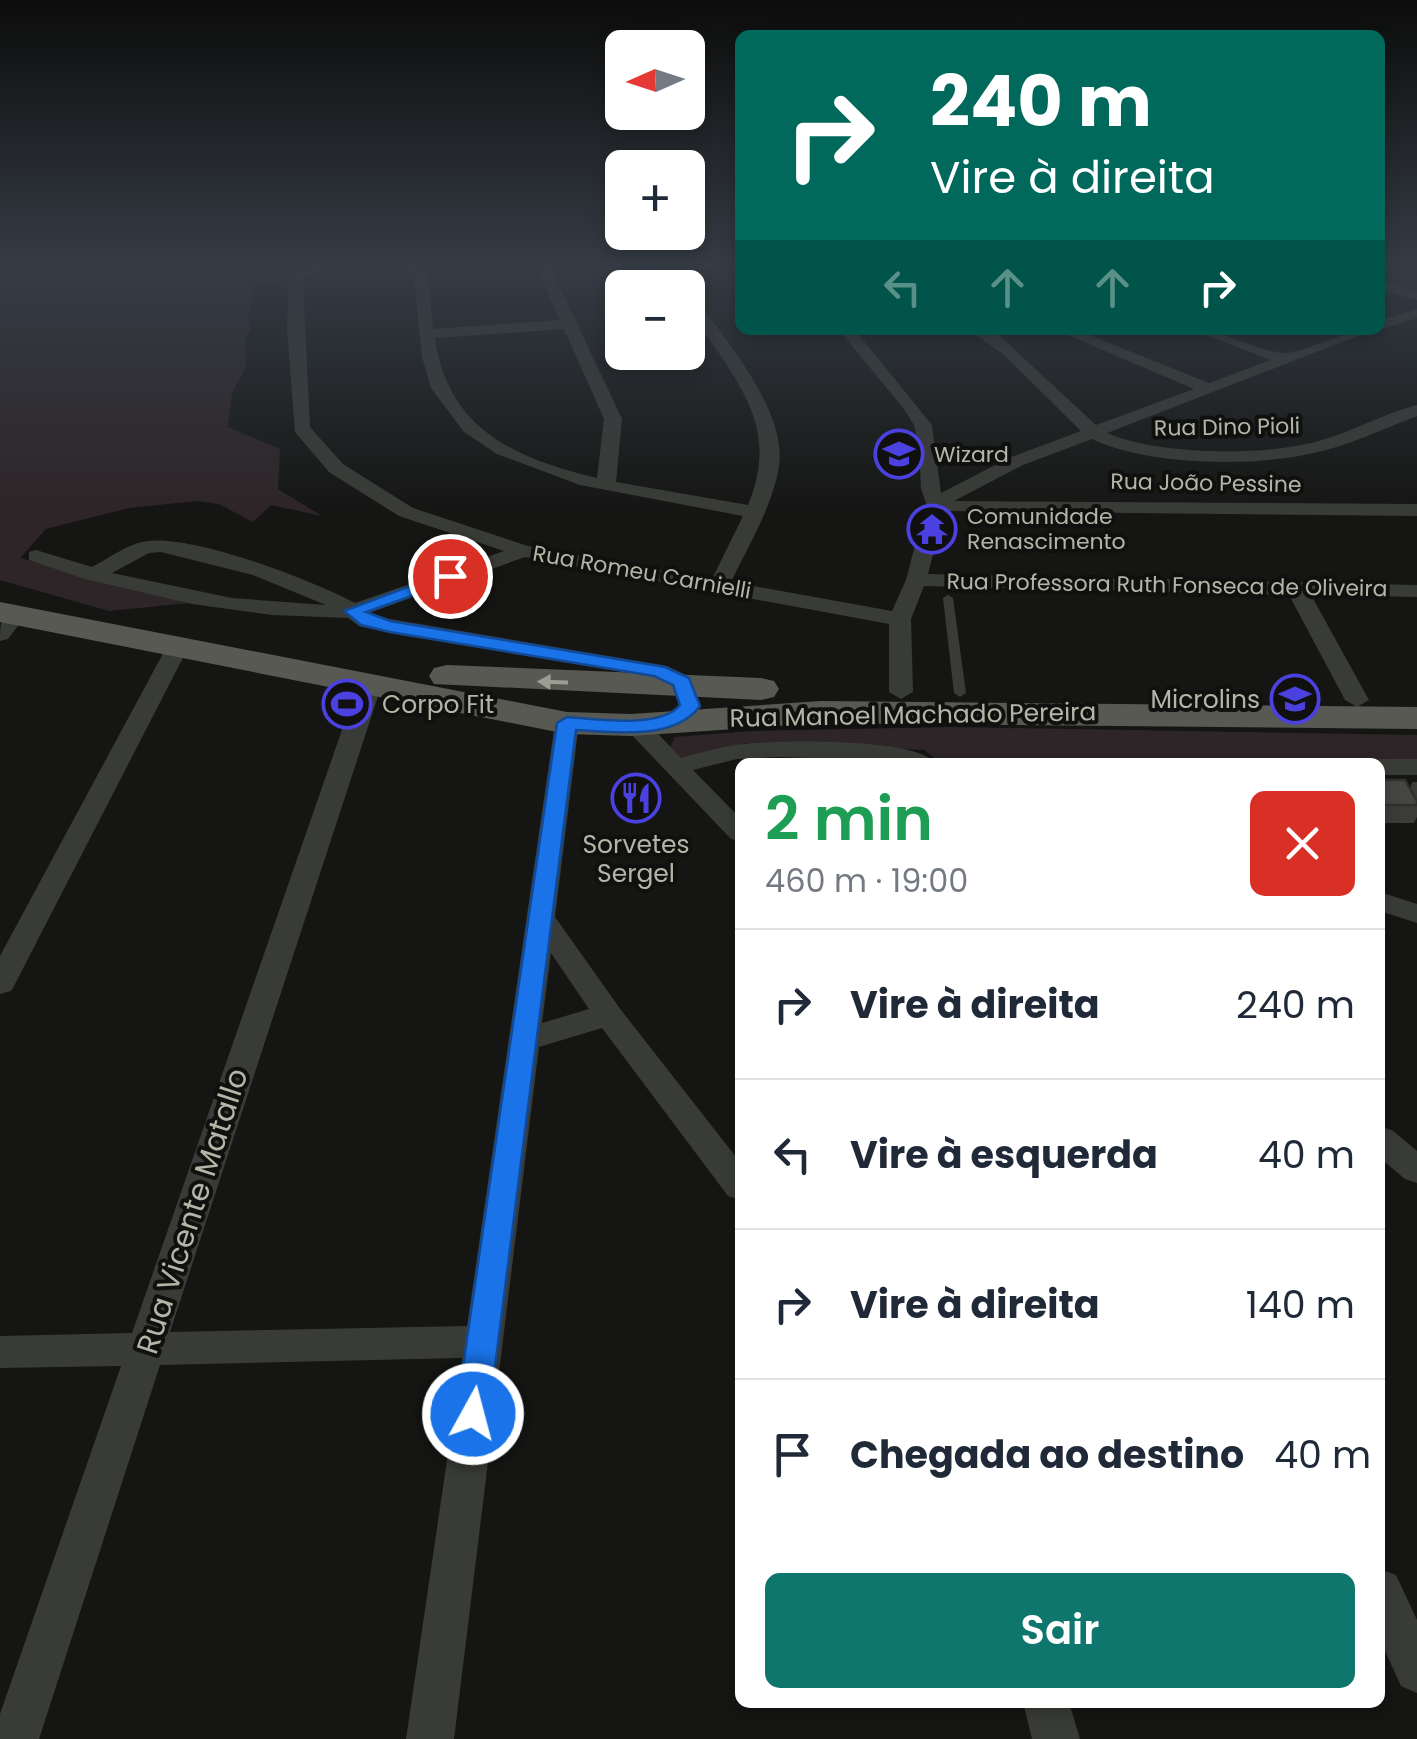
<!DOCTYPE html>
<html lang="pt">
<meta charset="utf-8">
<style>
body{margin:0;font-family:Poppins,sans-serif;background:#f2f2f3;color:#1f2937;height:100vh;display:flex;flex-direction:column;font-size:38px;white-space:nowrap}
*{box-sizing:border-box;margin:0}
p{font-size:32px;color:#747a83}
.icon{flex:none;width:55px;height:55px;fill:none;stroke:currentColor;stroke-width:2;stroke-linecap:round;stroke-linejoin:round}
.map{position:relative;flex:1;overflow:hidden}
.details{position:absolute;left:735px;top:758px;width:650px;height:950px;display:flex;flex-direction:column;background:#fff;border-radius:15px;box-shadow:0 5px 15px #0003}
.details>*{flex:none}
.guide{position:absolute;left:735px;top:30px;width:650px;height:305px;border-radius:15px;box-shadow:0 5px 15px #0003;background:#00695c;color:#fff;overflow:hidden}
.needle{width:65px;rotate:267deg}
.tools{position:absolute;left:605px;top:30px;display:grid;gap:20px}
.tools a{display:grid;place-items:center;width:100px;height:100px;border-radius:15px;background:#fff;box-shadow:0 5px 15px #0003;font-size:50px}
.pin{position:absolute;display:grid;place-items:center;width:85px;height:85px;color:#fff;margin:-42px;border:5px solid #fff;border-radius:50%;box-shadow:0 2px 10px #0007}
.me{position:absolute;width:110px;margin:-55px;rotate:7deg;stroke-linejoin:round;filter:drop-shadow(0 0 8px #0008)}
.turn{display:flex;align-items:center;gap:35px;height:210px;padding:0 30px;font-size:45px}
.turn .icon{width:130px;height:130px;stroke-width:2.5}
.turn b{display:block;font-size:70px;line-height:85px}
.lanes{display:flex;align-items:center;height:95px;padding:0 30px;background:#0003;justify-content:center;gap:50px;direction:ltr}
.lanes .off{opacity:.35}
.round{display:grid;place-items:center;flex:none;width:105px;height:105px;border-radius:15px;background:#f2f2f3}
.head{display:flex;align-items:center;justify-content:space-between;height:170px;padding:0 30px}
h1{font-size:60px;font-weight:600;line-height:75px;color:#1e9e55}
.primary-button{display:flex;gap:20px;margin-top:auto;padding:20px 30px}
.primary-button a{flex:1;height:115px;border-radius:15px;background:#0f766e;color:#fff;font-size:40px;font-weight:600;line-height:115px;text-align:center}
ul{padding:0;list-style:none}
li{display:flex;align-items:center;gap:30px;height:150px;padding:0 30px;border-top:2px solid #e0e1e3}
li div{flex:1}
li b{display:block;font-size:38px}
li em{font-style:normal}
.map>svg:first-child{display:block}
</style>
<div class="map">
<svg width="1417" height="1739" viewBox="0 0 1417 1739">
<rect width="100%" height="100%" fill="#151614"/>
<g fill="#2d2528">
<path d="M 0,266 L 300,266 L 289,281 L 255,284 L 248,320 L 251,328 L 245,338 L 246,367 L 232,393 L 228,427 L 280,449 L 278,489 L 322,516 L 271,505 L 253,522 L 219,504 L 197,501 L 129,508 L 46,529 L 20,558 L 190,603 L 109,611 L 0,580 Z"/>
<path d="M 951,727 L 1417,735 L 1417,761 L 1093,759 L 940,762 L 924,750 L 746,743 L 680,759 L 670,747 L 675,737 L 753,731 Z"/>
</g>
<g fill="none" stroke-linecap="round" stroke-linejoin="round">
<path fill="#393b36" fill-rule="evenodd" d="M 948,595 L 953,598 L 966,693 L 960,697 L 954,693 L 943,598 Z"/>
<g fill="#393b36" fill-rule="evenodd">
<path d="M 312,266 L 334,266 L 306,277 L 303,282 L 310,427 L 343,464 L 413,508 L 528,546 L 712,579 L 743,516 L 580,485 L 497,454 L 464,432 L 431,388 L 422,357 L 414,277 L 403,266 L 418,266 L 428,276 L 433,329 L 560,320 L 536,266 L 550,266 L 622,419 L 616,482 L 748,505 C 776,437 749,397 710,340 C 699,324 688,313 688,293 L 693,294 C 724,339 787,409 779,466 C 773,506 748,546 731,582 L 892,611 L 906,580 L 926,503 L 921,489 L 919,445 L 914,425 L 904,409 L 839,330 L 855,330 L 932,425 L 941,493 L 1011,457 L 1081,431 L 1005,356 L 970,330 L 989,330 L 1001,337 L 1096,425 L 1194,389 L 1056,330 L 1077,330 L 1209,383 L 1271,360 L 1193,330 C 1226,330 1252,350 1283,353 C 1301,355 1342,330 1373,330 L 1107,433 C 1158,455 1261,456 1315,442 C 1350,433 1382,414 1417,405 L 1417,416 C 1383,429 1350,445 1314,453 C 1254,467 1148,466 1092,439 L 1023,465 L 954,501 L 1417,504 L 1417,516 L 944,511 L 928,574 L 1417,585 L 1417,597 L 1311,595 L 1369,700 L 1357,707 L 1345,700 L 1289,595 L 924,586 L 911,619 L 913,692 L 901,699 L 889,692 L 889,624 L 525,557 L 369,613 L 390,619 L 667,666 L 690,677 L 698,688 L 686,695 L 653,677 L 390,633 L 359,626 L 348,618 L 272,615 L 192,604 L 85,579 L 29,560 L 29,552 L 36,550 L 92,567 C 109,558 129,543 148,541 C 195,535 312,580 355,603 L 504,551 L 399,516 L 329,472 L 295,432 L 287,330 L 289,282 L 296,271 ZM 564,329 L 604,419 L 597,478 C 515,458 448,430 435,338 ZM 161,552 L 253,575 L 326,605 L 232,598 L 112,573 L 149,553 Z"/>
<path d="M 661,266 L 675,266 L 689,288 L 688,290 L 675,288 Z"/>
<path d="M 1380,281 L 1417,291 L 1417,300 L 1380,290 Z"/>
<path d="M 1417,309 L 1417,318 L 1380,330 L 1380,320 Z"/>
<path d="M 15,608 L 26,615 L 8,639 L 0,641 C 0,626 0,613 15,608 Z"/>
<path d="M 177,641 L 188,648 L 15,984 L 11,991 L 0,994 L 0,956 L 166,648 Z"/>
<path d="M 370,677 L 382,684 L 170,1332 L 467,1326 L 555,723 L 567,716 L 579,723 L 555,917 L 621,1010 L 740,1162 L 740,1200 L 728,1196 L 602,1028 L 539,1047 L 454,1739 L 406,1739 L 462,1358 L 160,1365 L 39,1739 L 0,1739 L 0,1714 L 121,1366 L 0,1368 L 0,1336 L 132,1333 L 358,684 ZM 551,953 L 589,1009 L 542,1023 Z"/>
<path d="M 638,720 L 647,722 L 681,758 C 699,753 717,748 735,745 C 770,740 912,737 934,762 L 777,757 L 737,759 L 693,770 L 740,818 L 740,841 L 731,839 L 629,732 L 626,727 Z"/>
<path d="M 1380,759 L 1417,759 L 1417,775 L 1380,775 L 1380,762 L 1371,762 Z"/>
<path d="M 1380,892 L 1417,904 L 1417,923 L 1380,911 Z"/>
<path d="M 1380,1127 L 1392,1130 L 1417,1151 L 1417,1183 L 1405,1179 L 1380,1158 Z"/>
<path d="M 1380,1569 L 1396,1575 L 1417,1620 L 1417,1693 L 1401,1686 L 1380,1640 Z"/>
<path d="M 1023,1702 L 1069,1702 L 1080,1739 L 1032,1739 Z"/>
</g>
<g fill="#585952" fill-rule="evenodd">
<path d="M 0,602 L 567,712 L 631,714 L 821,701 L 1417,707 L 1417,729 L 821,723 L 631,736 L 567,734 L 0,622 Z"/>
<path d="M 447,665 L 761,678 L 774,681 L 779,689 L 774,697 L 761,700 L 434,684 L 429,676 L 434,668 Z"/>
</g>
</g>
<path fill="#3b3c38" d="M 1380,780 L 1410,789 L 1412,782 L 1417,782 L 1417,817 L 1414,823 L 1380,823 Z"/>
<path fill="#454641" stroke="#30312e" stroke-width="2.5" d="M 1380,780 L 1405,780 L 1417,801 L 1417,805 L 1383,805 L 1380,800 Z"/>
<defs><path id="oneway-solid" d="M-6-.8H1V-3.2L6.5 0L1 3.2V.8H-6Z" transform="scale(2.5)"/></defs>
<use fill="#9d9e92" href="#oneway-solid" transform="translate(553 682) rotate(-178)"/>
<linearGradient id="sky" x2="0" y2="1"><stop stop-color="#0c0c0b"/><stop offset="0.52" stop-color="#353c45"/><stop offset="1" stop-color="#353c45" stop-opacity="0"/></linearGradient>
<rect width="1417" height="510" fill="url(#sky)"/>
<path fill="#1a73e8" stroke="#114b97" stroke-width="2.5" d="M 450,571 L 459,576 L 457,580 L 366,612 L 390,621 L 665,667 L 689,678 L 700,706 C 674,741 615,732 576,730 L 489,1414 L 484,1424 L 473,1429 L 461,1424 L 456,1414 L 557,723 L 567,717 C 595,719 661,729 680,705 L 673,685 L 654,676 L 390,632 L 361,625 L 344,611 Z"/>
<defs>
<g id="school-ring" transform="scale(2.5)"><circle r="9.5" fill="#10110f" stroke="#4b41e1" stroke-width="1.5"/><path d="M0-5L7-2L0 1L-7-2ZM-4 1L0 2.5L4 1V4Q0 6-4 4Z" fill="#4b41e1"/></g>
<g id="temple-ring" transform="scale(2.5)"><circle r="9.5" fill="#10110f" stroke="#4b41e1" stroke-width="1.5"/><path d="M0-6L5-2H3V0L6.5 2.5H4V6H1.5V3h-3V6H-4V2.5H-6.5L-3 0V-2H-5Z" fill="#4b41e1"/></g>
<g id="university-ring" transform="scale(2.5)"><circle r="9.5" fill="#10110f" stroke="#4b41e1" stroke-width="1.5"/><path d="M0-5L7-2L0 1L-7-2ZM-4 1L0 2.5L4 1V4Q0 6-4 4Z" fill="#4b41e1"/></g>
<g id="stadium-ring" transform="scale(2.5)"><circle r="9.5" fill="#10110f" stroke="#4b41e1" stroke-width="1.5"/><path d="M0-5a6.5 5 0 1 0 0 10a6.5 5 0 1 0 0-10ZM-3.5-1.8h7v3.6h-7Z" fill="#4b41e1"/></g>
<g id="restaurant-ring" transform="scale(2.5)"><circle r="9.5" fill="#10110f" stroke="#4b41e1" stroke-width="1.5"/><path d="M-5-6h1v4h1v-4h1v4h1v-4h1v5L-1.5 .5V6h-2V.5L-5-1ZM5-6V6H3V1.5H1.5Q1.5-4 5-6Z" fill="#4b41e1"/></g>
</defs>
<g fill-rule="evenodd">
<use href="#school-ring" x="899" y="454"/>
<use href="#temple-ring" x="932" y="529"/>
<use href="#university-ring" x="1295" y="699"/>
<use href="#stadium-ring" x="347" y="704"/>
<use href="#restaurant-ring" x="636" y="798"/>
</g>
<g text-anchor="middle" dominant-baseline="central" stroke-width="8" stroke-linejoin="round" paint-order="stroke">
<g font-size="22" fill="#b4b5a7" stroke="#10110f">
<text transform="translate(1227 427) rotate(-1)">Rua Dino Pioli</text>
<text transform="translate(1206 483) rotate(1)">Rua João Pessine</text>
<text transform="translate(642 572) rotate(10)">Rua Romeu Carnielli</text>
<text transform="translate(1167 585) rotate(1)">Rua Professora Ruth Fonseca de Oliveira</text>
</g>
<g font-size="22" fill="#b4b5a7" stroke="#10110f" text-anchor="start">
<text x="934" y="454">Wizard</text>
<text x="967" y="516">Comunidade<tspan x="967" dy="25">Renascimento</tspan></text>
</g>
<g font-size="25" fill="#b4b5a7" stroke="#10110f" text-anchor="end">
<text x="1260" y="699">Microlins</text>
<text x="382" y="704" text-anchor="start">Corpo Fit</text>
<text x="636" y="844" text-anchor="middle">Sorvetes<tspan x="636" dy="29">Sergel</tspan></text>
</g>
<g font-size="25" fill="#b4b5a7" stroke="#10110f">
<text transform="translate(913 715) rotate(-1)">Rua Manoel Machado Pereira</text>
</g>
<g font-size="30" fill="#b4b5a7" stroke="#10110f">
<text transform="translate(192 1211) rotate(-72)">Rua Vicente Matallo</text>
</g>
</g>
</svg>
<div class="tools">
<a><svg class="needle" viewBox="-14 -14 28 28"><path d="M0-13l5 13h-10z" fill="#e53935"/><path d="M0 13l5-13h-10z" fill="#747a83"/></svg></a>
<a>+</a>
<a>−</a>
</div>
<div class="pin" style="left:450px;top:576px;background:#d93025"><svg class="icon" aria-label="arrive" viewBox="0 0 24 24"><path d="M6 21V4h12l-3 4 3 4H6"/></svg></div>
<svg class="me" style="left:473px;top:1414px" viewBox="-20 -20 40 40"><circle r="17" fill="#1a73e8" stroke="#fff" stroke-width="3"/><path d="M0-11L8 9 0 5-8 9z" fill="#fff"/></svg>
<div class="guide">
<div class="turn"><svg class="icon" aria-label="right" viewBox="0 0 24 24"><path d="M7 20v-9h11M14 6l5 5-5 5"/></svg><div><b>240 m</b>Vire à direita</div></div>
<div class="lanes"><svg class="icon off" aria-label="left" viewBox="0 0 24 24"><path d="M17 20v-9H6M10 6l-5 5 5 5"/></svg><svg class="icon off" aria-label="ahead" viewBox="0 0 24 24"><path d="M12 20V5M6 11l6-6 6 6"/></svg><svg class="icon off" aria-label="ahead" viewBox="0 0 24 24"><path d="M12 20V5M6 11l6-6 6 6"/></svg><svg class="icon" aria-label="right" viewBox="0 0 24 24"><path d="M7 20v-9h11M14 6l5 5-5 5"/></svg></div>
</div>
<section class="details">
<div class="head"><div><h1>2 min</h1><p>460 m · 19:00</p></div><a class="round" style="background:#d93025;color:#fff"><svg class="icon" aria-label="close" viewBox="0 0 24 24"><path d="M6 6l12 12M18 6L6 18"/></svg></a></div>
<ul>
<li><svg class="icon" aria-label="right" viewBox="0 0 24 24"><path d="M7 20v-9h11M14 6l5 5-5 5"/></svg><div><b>Vire à direita</b></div><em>240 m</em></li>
<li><svg class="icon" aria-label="left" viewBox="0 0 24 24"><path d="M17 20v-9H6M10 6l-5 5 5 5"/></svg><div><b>Vire à esquerda</b></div><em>40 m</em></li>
<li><svg class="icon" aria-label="right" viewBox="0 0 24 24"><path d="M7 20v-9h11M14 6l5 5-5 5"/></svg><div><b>Vire à direita</b></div><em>140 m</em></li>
<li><svg class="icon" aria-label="arrive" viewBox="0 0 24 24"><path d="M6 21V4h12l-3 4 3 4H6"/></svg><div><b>Chegada ao destino</b></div><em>40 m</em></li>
</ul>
<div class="primary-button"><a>Sair</a></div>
</section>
</div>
